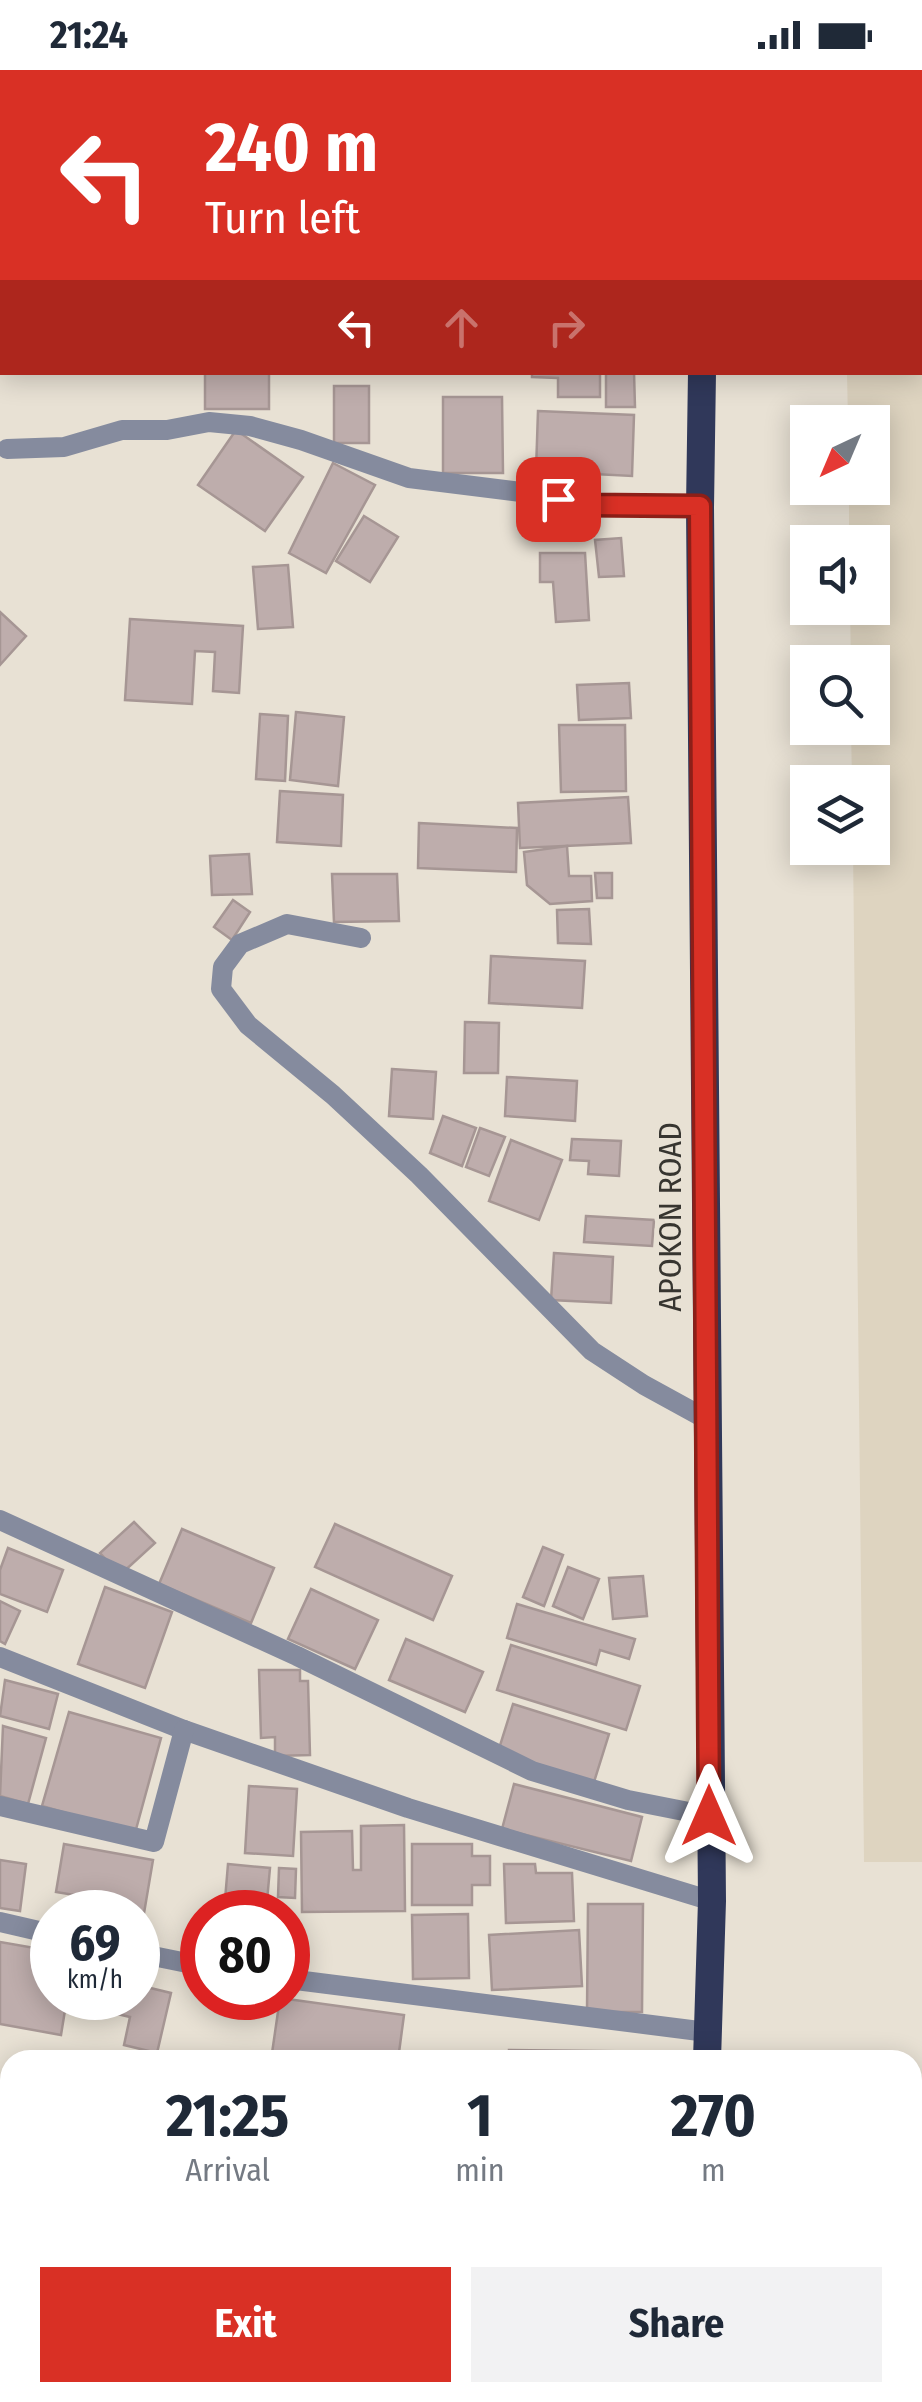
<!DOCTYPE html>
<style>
body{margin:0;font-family:"Fira Sans Condensed",sans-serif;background:#f2f2f3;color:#1f2937;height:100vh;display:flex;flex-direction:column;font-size:38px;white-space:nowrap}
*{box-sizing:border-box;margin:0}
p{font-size:32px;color:#747a83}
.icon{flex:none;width:55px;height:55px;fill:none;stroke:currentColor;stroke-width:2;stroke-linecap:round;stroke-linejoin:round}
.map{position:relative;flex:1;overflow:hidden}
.details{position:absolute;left:0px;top:1980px;width:922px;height:352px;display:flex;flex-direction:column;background:#fff;border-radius:30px 30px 0 0;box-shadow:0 5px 25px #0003}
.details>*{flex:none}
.banner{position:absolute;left:0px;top:0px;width:922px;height:305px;box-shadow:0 5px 25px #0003;background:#d93025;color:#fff;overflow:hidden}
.needle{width:65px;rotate:224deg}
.tools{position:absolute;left:790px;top:335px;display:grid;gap:20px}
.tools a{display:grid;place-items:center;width:100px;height:100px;border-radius:0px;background:#fff;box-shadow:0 5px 25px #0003;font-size:50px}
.speed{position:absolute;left:30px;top:1820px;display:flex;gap:20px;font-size:50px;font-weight:700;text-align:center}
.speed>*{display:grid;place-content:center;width:130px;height:130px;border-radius:50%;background:#fff;box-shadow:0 5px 25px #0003;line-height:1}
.speed small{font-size:25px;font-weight:400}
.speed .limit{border:15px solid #d22;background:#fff;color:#111}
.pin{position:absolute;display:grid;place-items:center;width:85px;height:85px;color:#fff;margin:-42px;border-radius:20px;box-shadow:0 5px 15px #0006}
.me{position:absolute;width:110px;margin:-55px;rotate:0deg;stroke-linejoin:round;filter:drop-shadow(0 0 8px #0008)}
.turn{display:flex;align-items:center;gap:35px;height:210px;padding:0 40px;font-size:45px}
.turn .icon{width:130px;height:130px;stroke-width:2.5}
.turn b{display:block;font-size:70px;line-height:85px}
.lanes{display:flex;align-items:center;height:95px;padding:0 40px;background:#0003;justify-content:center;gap:50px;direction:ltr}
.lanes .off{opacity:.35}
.eta{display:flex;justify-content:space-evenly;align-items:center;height:170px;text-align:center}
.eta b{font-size:60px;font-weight:700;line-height:70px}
.action{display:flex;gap:20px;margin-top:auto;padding:20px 40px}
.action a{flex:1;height:115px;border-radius:0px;background:#d93025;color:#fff;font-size:40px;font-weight:700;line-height:115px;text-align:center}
.action a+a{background:#f2f2f3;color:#1f2937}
.status{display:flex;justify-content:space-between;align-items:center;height:70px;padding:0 50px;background:#fff;direction:ltr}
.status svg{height:28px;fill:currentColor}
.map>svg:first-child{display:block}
</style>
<div class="status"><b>21:24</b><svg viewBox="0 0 49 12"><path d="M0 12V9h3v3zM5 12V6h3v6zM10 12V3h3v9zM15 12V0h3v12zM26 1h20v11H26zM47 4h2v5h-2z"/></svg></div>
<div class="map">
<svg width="922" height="2332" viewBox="0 0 922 2332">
<defs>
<pattern id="forest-firs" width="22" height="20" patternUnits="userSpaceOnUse" patternTransform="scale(2.5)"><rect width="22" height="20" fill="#8eae88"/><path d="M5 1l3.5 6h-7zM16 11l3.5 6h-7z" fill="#758e70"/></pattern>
</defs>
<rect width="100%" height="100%" fill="#e8e1d4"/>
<path fill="#ded4c0" d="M 844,0 L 922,0 L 922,1792 L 864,1792 L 853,778 L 872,778 L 872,712 L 852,712 L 851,658 L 872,658 L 872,592 L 851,592 L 850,538 L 872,538 L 872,472 L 849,472 L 849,418 L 872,418 L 872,352 L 848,352 L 847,303 L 920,302 L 920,2 Z"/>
<path fill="url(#forest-firs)" d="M 0,2009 L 10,2011 L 10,2135 L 0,2133 Z"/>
<g fill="#beadac" stroke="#a69694" stroke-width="2.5">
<path d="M 106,0 L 150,0 L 150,2 L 107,2 Z"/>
<rect x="171" y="0" width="38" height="2"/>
<path d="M 2,112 L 2,187 L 0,184 Z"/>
<rect x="205" y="302" width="64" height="37"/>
<path d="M 532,302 L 600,302 L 600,327 L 558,327 L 558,308 L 532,307 Z"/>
<path d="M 606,302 L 634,302 L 635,337 L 606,337 Z"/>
<rect x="334" y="316" width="35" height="57"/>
<path d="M 443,327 L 502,327 L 503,403 L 443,403 Z"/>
<path d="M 538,341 L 634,345 L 632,406 L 536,401 Z"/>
<path d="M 236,360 L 303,407 L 265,461 L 198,415 Z"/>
<path d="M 333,393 L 375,415 L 326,503 L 289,483 Z"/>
<path d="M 364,446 L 398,467 L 370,512 L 336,491 Z"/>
<path d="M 621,468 L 624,506 L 599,507 L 595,470 Z"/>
<path d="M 540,483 L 585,483 L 589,550 L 556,552 L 553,512 L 540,512 Z"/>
<path d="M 288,495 L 293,557 L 258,559 L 253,497 Z"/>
<path d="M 0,542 L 26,566 L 0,595 Z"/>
<path d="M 130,549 L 243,556 L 239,623 L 213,621 L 215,582 L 195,581 L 192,634 L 125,630 Z"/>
<path d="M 629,613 L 631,648 L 579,650 L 577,615 Z"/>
<path d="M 296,642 L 344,647 L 338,716 L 290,710 Z"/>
<path d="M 260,644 L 288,646 L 285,711 L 256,709 Z"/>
<path d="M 559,655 L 625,655 L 626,721 L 561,722 Z"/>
<path d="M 280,721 L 343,725 L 341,776 L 277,772 Z"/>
<path d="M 628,727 L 631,773 L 520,778 L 518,733 Z"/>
<path d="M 419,753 L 517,758 L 516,802 L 418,798 Z"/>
<path d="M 567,776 L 569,806 L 591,806 L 592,831 L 550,834 L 527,815 L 524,782 Z"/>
<path d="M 249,784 L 252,824 L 212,825 L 210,786 Z"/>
<path d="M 595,803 L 612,803 L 612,828 L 597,828 Z"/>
<path d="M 332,804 L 397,804 L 399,851 L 334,852 Z"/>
<path d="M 233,830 L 250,842 L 232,870 L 214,857 Z"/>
<path d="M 589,839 L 591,874 L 558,873 L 557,840 Z"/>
<path d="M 491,886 L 585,891 L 582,938 L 489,933 Z"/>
<path d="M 465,952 L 499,953 L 498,1003 L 464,1003 Z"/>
<path d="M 392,999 L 436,1002 L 433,1049 L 389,1046 Z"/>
<path d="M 507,1007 L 577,1011 L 575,1051 L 505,1046 Z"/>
<path d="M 443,1046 L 476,1058 L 462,1096 L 430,1083 Z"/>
<path d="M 480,1058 L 505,1067 L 489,1106 L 466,1097 Z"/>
<path d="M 572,1069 L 621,1071 L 619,1106 L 588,1104 L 589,1091 L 570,1090 Z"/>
<path d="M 511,1070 L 562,1090 L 539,1150 L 489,1131 Z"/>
<path d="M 586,1146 L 654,1150 L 652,1176 L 584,1172 Z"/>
<path d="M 554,1183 L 613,1187 L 611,1233 L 551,1230 Z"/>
<path d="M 134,1452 L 155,1473 L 120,1505 L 100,1483 Z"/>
<path d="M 335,1454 L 452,1506 L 433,1550 L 315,1497 Z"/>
<path d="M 182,1459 L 274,1498 L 251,1553 L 159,1514 Z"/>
<path d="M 543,1477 L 563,1485 L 544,1536 L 523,1527 Z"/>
<path d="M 8,1478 L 63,1500 L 47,1542 L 0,1524 L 0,1500 Z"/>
<path d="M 568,1497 L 599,1509 L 583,1549 L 553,1536 Z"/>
<path d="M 643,1506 L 647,1546 L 613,1549 L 609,1508 Z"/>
<path d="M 105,1517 L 172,1542 L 145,1618 L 78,1594 Z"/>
<path d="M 311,1519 L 378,1550 L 355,1599 L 288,1569 Z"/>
<path d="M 0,1531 L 20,1541 L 5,1574 L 0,1571 Z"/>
<path d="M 517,1534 L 635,1569 L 629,1589 L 600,1580 L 596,1595 L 507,1568 Z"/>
<path d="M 406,1569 L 483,1602 L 465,1642 L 389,1610 Z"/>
<path d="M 511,1575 L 640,1616 L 626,1660 L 497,1620 Z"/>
<path d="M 259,1600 L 300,1600 L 300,1611 L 308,1611 L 310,1685 L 275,1686 L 275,1667 L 261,1668 Z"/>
<path d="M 5,1610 L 58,1624 L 49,1659 L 0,1646 Z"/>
<path d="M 513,1634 L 609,1664 L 594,1712 L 498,1682 Z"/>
<path d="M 69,1642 L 161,1668 L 135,1763 L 42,1736 Z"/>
<path d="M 3,1656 L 46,1668 L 28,1734 L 0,1726 Z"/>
<path d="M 514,1714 L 642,1747 L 631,1791 L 502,1759 Z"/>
<path d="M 249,1716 L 297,1719 L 293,1786 L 245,1783 Z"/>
<path d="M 404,1755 L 405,1841 L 302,1842 L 301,1762 L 352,1761 L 353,1800 L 361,1800 L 361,1756 Z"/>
<path d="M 64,1774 L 153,1790 L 140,1867 L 138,1866 L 138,1842 L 109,1842 L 111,1831 L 56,1822 Z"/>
<path d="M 412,1774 L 472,1774 L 472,1786 L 490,1786 L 490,1815 L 472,1815 L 472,1835 L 412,1835 Z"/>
<path d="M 0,1790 L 26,1794 L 20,1841 L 0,1838 Z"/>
<path d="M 228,1794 L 270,1798 L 266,1842 L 224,1842 Z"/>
<path d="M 504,1794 L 535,1794 L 536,1803 L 572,1803 L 574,1851 L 506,1853 Z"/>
<path d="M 279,1798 L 296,1799 L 295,1828 L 278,1827 Z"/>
<path d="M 588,1834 L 643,1834 L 642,1942 L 587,1942 Z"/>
<path d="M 468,1844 L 469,1908 L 413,1909 L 412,1845 Z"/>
<path d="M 579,1860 L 582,1916 L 492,1920 L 489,1865 Z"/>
<path d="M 0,1872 L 52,1881 L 52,1928 L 67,1928 L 61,1965 L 0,1954 Z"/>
<path d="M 138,1915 L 171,1923 L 157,1983 L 124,1975 L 130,1947 L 96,1939 L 99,1928 L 138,1928 Z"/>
<path d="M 280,1928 L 404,1945 L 398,1990 L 271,1990 Z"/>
<path d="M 509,1980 L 680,1982 L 680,1990 L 509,1990 Z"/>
<path d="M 0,2205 L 10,2207 L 10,2283 L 0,2281 Z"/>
<path d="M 317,2322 L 351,2322 L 349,2331 Z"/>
<path d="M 410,2322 L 445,2327 L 444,2332 L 409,2332 Z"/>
<path d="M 449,2322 L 492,2322 L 493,2332 L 450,2332 Z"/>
</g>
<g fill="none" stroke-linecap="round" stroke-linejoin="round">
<path stroke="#858b9e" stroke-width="20" d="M 920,275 L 922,275"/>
<g stroke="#858b9e" stroke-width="20">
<path d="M 3,0 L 4,2"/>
<path d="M 7,379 L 64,377 L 122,360 L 167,360 L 209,352 L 250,356 L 301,370 L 409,408 L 529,423 L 586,435 L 700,437"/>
<path d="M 361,868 L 287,854 L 240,874 L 223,897 L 221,919 L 248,955 L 333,1025 L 419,1105 L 592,1281 L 644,1315 L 706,1349"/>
<path d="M 0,1450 L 297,1586 L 532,1701 L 628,1730 L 709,1746"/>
<path d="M 0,1587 L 184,1660 L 408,1738 L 712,1831"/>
<path d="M 0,1736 L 154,1772 L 184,1660"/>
<path d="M 0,1852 L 52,1864"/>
<path d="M 138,1883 L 202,1896"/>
<path d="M 288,1909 L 707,1962"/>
<path d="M 0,2325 L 31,2332"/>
</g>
<g stroke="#30385a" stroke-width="28">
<path d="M 706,2 L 706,0"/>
<path d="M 702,302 L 700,437 L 712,1831 L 707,1990"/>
<path d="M 708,2322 L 708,2332"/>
</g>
</g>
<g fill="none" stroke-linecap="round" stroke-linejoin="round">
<g stroke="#8d1f18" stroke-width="25">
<path id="route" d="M 558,429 L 586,435 L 700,436 L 709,1746"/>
</g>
<use href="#route" stroke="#d93025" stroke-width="18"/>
</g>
<g text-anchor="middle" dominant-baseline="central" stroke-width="9" stroke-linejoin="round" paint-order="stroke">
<g font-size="32" fill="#373530" stroke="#e8e1d4">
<text transform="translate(670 1147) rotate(-90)">APOKON ROAD</text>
</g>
</g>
</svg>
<div class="tools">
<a><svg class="needle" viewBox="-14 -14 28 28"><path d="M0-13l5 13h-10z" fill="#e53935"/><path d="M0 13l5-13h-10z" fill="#747a83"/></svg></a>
<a><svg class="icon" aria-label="sound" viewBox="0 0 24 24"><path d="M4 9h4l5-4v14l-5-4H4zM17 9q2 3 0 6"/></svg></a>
<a><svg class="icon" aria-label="search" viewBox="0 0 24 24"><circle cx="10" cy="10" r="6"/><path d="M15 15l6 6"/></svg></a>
<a><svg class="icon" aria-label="layers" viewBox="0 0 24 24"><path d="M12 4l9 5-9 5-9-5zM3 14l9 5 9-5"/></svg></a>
</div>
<div class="speed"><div>69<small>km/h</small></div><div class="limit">80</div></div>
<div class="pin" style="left:558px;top:429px;background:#d93025"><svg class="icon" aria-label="arrive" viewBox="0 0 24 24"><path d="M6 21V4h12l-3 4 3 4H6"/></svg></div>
<svg class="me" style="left:709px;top:1746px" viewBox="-20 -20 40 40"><path d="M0-17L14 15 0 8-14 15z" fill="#d93025" stroke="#fff" stroke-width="4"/></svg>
<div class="banner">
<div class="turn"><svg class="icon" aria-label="left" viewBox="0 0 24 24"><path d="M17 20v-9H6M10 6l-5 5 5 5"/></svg><div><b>240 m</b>Turn left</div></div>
<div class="lanes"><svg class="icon" aria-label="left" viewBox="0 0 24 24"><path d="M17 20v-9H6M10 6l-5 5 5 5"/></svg><svg class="icon off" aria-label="ahead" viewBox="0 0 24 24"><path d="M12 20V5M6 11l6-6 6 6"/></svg><svg class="icon off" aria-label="right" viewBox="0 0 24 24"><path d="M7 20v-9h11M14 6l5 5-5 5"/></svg></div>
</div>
<section class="details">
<div class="eta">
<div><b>21:25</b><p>Arrival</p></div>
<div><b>1</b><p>min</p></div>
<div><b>270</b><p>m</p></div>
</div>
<div class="action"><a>Exit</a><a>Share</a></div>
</section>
</div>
